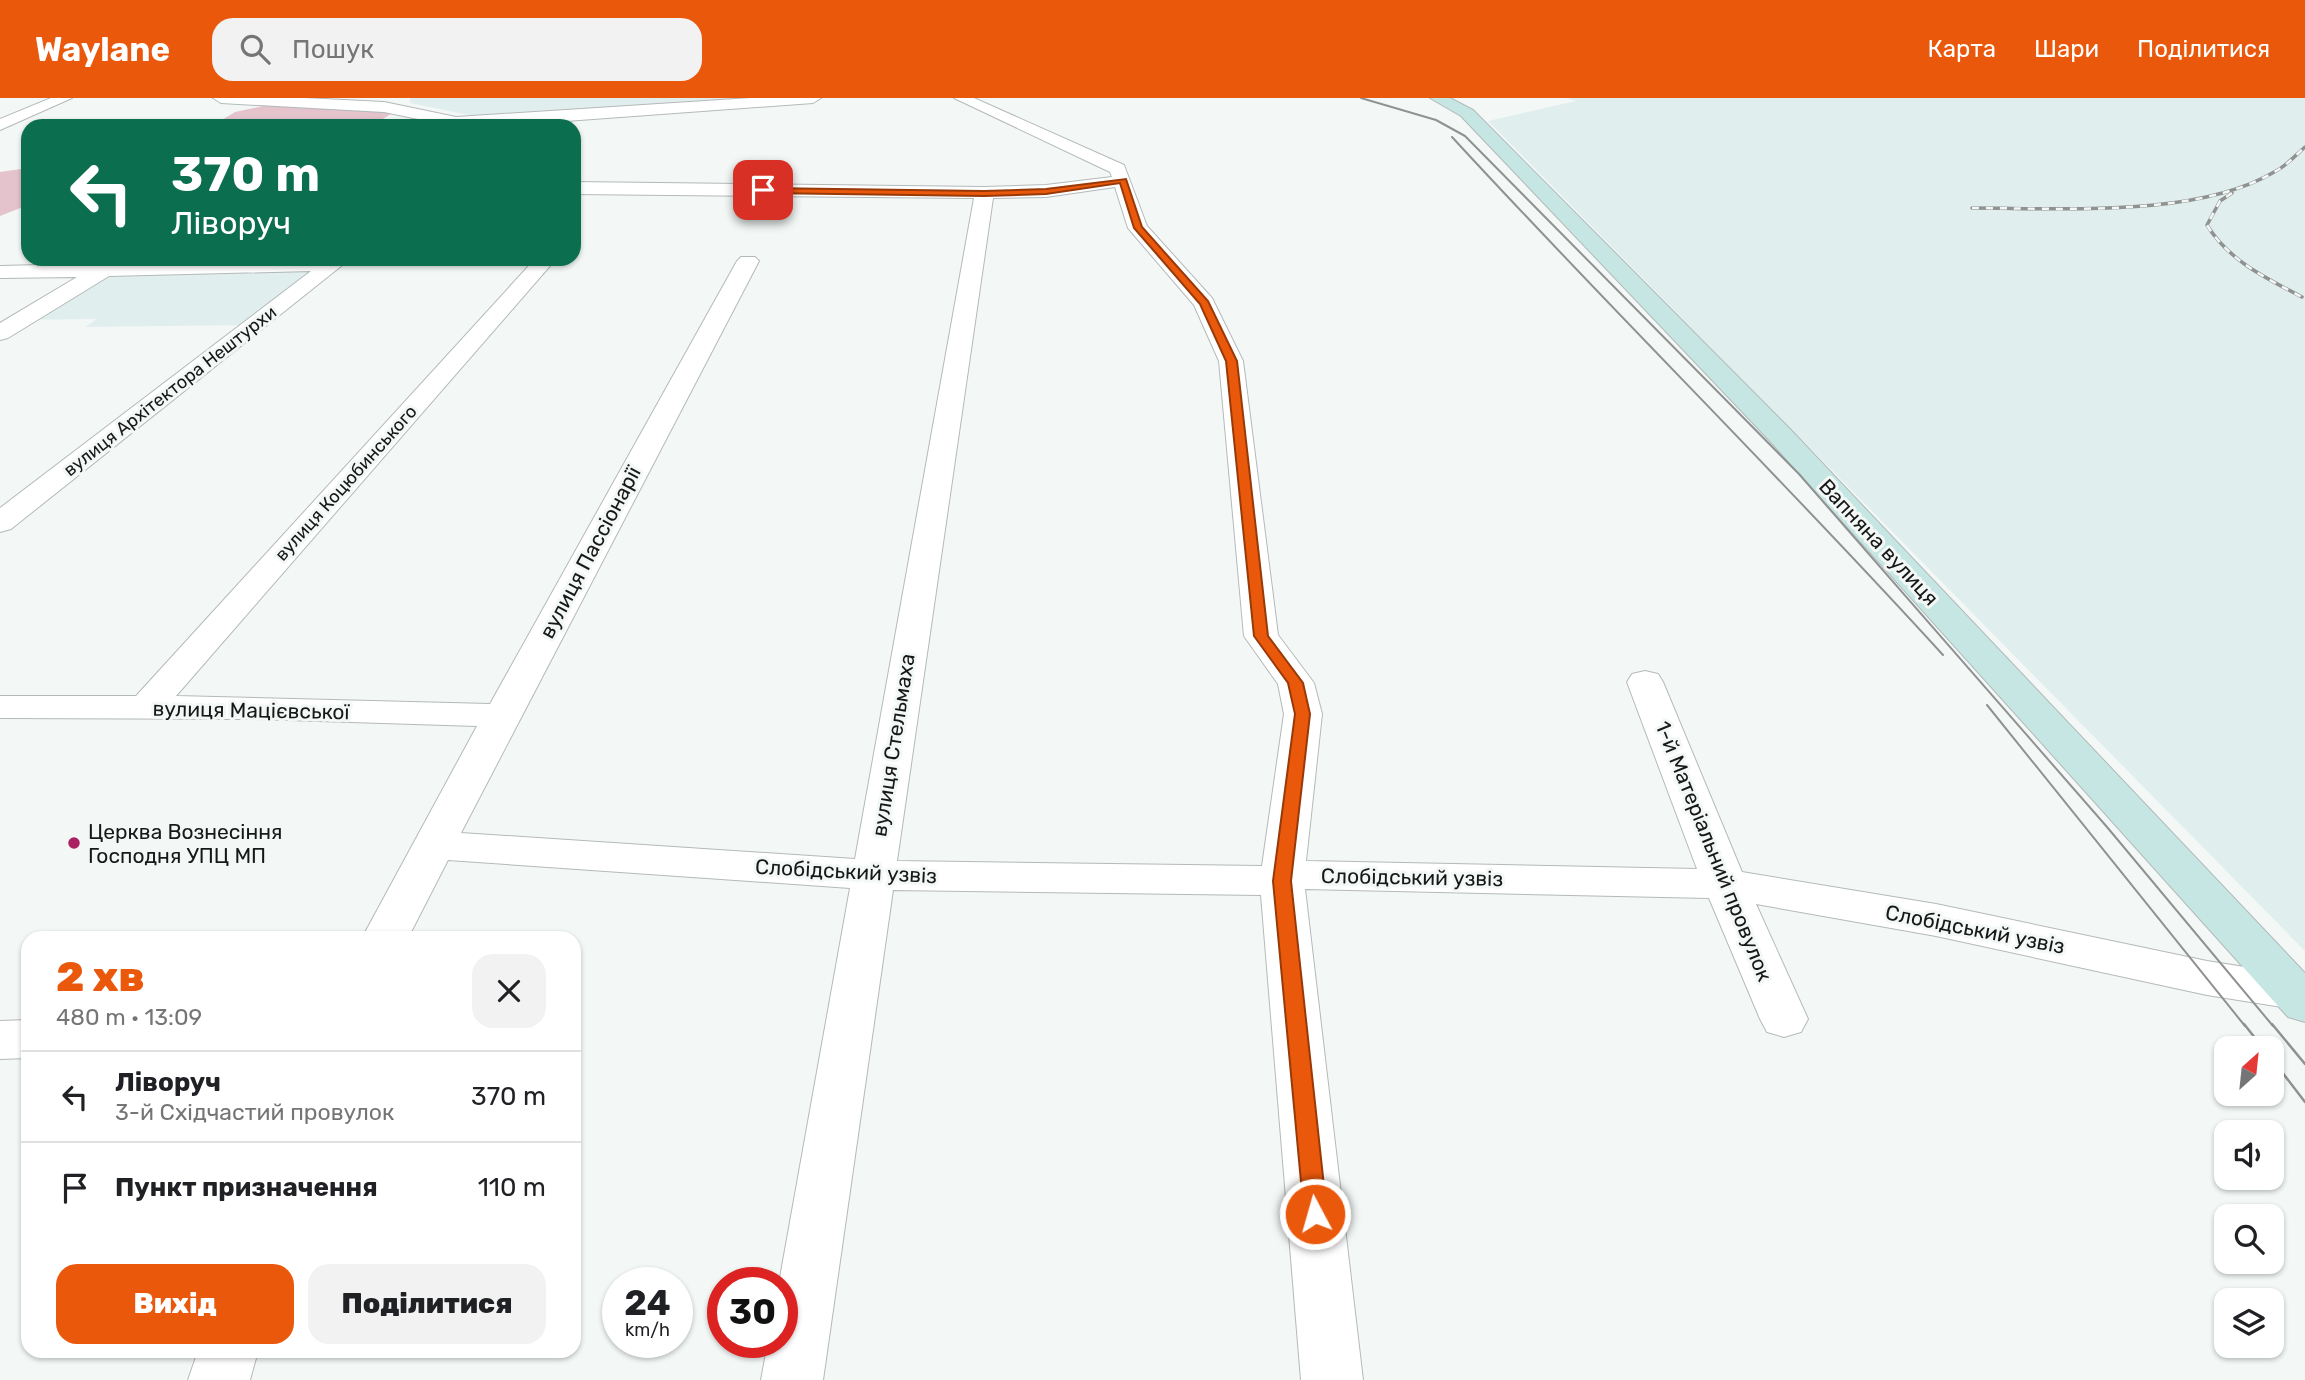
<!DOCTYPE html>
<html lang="uk">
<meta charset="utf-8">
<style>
body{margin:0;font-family:Rubik,sans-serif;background:#f2f2f2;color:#202124;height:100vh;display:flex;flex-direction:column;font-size:26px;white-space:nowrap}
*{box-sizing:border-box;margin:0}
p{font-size:23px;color:#757577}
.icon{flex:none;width:38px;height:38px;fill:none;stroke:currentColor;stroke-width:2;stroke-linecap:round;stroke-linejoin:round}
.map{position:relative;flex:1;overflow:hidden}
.drawer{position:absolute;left:21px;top:833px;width:560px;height:427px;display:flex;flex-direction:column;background:#fff;border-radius:21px;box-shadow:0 2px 5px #0004}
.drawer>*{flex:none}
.top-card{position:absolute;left:21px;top:21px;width:560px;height:147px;border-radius:21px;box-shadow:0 2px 5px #0004;background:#0b6e4f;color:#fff;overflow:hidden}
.needle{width:46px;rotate:27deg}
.buttons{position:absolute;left:2214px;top:938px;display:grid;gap:14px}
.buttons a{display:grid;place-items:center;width:70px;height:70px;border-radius:14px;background:#fff;box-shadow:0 2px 5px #0004;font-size:35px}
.speed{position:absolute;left:602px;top:1169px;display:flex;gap:14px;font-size:35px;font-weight:700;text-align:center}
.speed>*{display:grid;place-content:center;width:91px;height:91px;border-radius:50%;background:#fff;box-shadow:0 2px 5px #0004;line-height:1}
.speed small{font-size:18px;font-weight:400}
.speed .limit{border:10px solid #d22;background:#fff;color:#111}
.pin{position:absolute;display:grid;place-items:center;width:60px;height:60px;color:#fff;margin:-30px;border-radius:14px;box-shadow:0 4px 10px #0006}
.me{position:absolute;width:77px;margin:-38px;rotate:354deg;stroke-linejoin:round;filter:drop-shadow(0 0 5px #0008)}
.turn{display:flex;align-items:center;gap:24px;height:147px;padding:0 35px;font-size:32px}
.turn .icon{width:91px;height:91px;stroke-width:2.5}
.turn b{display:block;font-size:49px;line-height:60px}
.round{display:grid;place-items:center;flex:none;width:74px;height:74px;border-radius:21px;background:#f2f2f2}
.headline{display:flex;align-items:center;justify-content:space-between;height:119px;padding:0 35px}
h1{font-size:42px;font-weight:800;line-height:52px;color:#ea580c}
.button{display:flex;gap:14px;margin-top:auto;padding:14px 35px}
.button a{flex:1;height:80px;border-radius:21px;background:#ea580c;color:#fff;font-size:28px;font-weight:800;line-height:80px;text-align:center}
.button a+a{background:#f2f2f2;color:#202124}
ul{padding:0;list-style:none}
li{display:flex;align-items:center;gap:21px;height:91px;padding:0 35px;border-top:2px solid #e0e0e0}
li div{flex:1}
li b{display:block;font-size:26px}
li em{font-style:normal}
header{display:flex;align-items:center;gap:42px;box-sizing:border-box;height:98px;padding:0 35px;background:#ea580c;color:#fff}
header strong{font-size:33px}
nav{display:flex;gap:38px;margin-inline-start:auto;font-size:24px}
.search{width:490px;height:63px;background:#f2f2f2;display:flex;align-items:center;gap:18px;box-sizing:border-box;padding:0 24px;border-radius:21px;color:#757577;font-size:26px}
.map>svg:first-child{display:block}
</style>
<header>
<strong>Waylane</strong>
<div class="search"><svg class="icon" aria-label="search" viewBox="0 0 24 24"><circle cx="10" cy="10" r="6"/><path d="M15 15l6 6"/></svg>Пошук</div>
<nav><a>Карта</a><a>Шари</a><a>Поділитися</a></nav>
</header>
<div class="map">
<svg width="2305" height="1282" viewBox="0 0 2305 1282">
<rect width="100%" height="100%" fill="#f3f8f7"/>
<g fill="#e0efed">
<path d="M 410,0 L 752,0 L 488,21 L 410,5 Z"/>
<path d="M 1567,0 L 2305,0 L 2305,853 L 1488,23 L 1576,3 Z"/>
<path d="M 328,169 L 252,227 L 85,229 L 97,221 L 23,222 L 108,171 Z"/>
</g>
<g fill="#e4c3cd">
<path d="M 272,6 L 394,14 L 372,28 L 221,28 L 217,25 L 235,14 Z"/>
<path d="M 28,70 L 28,107 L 0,118 L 0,74 Z"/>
</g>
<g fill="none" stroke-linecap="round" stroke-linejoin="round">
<g stroke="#b4b9b9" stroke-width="2">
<g id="street">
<path d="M 51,0 L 72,0 L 0,32 L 0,21 Z"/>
<path d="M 213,0 L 304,0 L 384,4 L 456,19 L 751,0 L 821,0 L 813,5 L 497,28 L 452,28 L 384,14 L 221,5 Z"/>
<path d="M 954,0 L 974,0 L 1124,67 L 1147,128 L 1212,200 L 1243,263 L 1278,537 L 1314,585 L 1322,616 L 1306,763 L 1697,771 L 1627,584 L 1632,576 L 1645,573 L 1658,576 L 1663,584 L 1742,774 L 1936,806 L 2207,863 L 2295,877 L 2305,880 L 2305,908 L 2295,911 L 2207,897 L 1936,838 L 1756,806 L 1808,921 L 1801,934 L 1784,939 L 1767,934 L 1760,921 L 1709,800 L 1305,791 L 1363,1282 L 1301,1282 L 1261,797 L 893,792 L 823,1282 L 761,1282 L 768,1244 L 782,1244 L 782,1185 L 779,1185 L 850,790 L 448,762 L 408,840 L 362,840 L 477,628 L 255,621 L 0,620 L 0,598 L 136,598 L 535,161 L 556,161 L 176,598 L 490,606 L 737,163 L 741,159 L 755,159 L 759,163 L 461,735 L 855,761 L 974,100 L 574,96 L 574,84 L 984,89 L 1046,87 L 1112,79 L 1110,74 ZM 1115,89 L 1128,130 L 1194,207 L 1219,263 L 1244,538 L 1278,586 L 1284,616 L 1262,768 L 897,763 L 993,100 L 1046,99 Z"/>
<path d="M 276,161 L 350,161 L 11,431 L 0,434 L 0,410 L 311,173 L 109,178 L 8,240 L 0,242 L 0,225 L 77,179 L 0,180 L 0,168 Z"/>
<path d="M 28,922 L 28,960 L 0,961 L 0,923 Z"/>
<path d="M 198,1253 L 258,1253 L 250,1282 L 188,1282 Z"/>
</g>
</g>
<g stroke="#b4b9b9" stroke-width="2">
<path id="secondary" d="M 1430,0 L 1450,0 L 1473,12 L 1790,331 L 2305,875 L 2305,924 L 2288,919 L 1770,343 L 1461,18 Z"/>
</g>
<use href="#street" fill="#fff" fill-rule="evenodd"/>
<use href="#secondary" fill="#c5e6e3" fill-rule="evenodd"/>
<g stroke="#8f9291" stroke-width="2">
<path d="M 1361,0 L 1436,22 L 1465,38 L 1799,376 L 2107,729 L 2273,928"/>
<path d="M 1452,39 C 1613,214 1783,381 1943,557"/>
<path d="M 1987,607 L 2245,928"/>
</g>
<g stroke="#8f9291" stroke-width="2.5">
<path d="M 2244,926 L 2263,950"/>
<path d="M 2272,926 L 2305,966"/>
<path d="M 2272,961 L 2305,1004"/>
</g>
<g stroke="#8f9291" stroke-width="3.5">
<g id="rail">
<path d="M 2232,95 L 2220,103 L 2207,127 C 2229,163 2266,180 2302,199"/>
<path d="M 1972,110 C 2062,110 2198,120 2276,73 C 2287,67 2296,57 2305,49"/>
</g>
</g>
<use href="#rail" stroke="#f3f8f7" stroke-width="2.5" stroke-dasharray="7" stroke-linecap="butt"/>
</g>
<path fill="#ea580c" stroke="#983908" stroke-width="2" d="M 1126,81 L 1142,129 L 1208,203 L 1237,263 L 1268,538 L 1303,585 L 1310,616 L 1291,783 L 1327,1116 L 1323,1123 L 1315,1126 L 1307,1123 L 1304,1116 L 1273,783 L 1295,616 L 1288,585 L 1254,538 L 1226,263 L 1200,206 L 1134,130 L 1120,85 L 1046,96 L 984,98 L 763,95 L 759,92 L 763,90 L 984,93 L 1046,91 Z"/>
<circle fill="#ac2161" stroke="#f3f8f7" stroke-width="2.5" cx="74" cy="745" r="7"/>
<g text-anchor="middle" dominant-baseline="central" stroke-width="6" stroke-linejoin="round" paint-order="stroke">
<g font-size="18" fill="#171818" stroke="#f3f8f7">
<text transform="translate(170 293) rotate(-38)">вулиця Архітектора Нештурхи</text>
<text transform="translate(346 385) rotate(-48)">вулиця Коцюбинського</text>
</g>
<g font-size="21" fill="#171818" stroke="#f3f8f7">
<text transform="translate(1879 444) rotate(47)">Вапняна вулиця</text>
<text transform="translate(590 454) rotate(-62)">вулиця Пассіонарії</text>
<text transform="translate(251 612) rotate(1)">вулиця Мацієвської</text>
<text transform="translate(893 647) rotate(-81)">вулиця Стельмаха</text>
<text transform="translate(1714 753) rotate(68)">1-й Матеріальний провулок</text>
<text transform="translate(846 773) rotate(3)">Слобідський узвіз</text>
<text transform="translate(1412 779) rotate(1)">Слобідський узвіз</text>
<text transform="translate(1975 831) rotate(11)">Слобідський узвіз</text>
</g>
<g font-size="21" fill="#171818" stroke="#f3f8f7" text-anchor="start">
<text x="88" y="733">Церква Вознесіння<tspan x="88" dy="24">Господня УПЦ МП</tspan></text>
</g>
</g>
</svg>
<div class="buttons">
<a><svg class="needle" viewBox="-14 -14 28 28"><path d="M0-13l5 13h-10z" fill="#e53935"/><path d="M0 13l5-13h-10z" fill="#757577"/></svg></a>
<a><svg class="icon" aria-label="sound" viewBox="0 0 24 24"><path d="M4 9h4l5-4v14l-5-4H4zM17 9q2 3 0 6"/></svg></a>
<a><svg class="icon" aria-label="search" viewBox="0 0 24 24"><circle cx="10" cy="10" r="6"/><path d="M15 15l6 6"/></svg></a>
<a><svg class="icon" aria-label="layers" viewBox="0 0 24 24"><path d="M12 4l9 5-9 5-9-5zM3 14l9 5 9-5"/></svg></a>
</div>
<div class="speed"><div>24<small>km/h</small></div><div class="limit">30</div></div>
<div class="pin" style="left:763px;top:92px;background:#d93025"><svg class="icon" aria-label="arrive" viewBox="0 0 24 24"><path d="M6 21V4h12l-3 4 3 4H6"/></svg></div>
<svg class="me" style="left:1315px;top:1116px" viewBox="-20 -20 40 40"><circle r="17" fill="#ea580c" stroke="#fff" stroke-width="3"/><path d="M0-11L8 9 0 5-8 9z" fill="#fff"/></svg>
<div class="top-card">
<div class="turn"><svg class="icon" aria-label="left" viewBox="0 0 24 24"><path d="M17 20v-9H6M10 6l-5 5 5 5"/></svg><div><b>370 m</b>Ліворуч</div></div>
</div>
<section class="drawer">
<div class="headline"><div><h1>2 хв</h1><p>480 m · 13:09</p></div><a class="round"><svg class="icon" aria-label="close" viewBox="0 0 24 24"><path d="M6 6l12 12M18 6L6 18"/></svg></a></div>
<ul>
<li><svg class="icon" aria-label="left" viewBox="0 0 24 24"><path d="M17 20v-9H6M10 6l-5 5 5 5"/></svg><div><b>Ліворуч</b><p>3-й Східчастий провулок</p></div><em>370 m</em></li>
<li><svg class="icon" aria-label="arrive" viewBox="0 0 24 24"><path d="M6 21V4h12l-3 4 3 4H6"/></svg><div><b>Пункт призначення</b></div><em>110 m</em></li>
</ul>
<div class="button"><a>Вихід</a><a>Поділитися</a></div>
</section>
</div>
